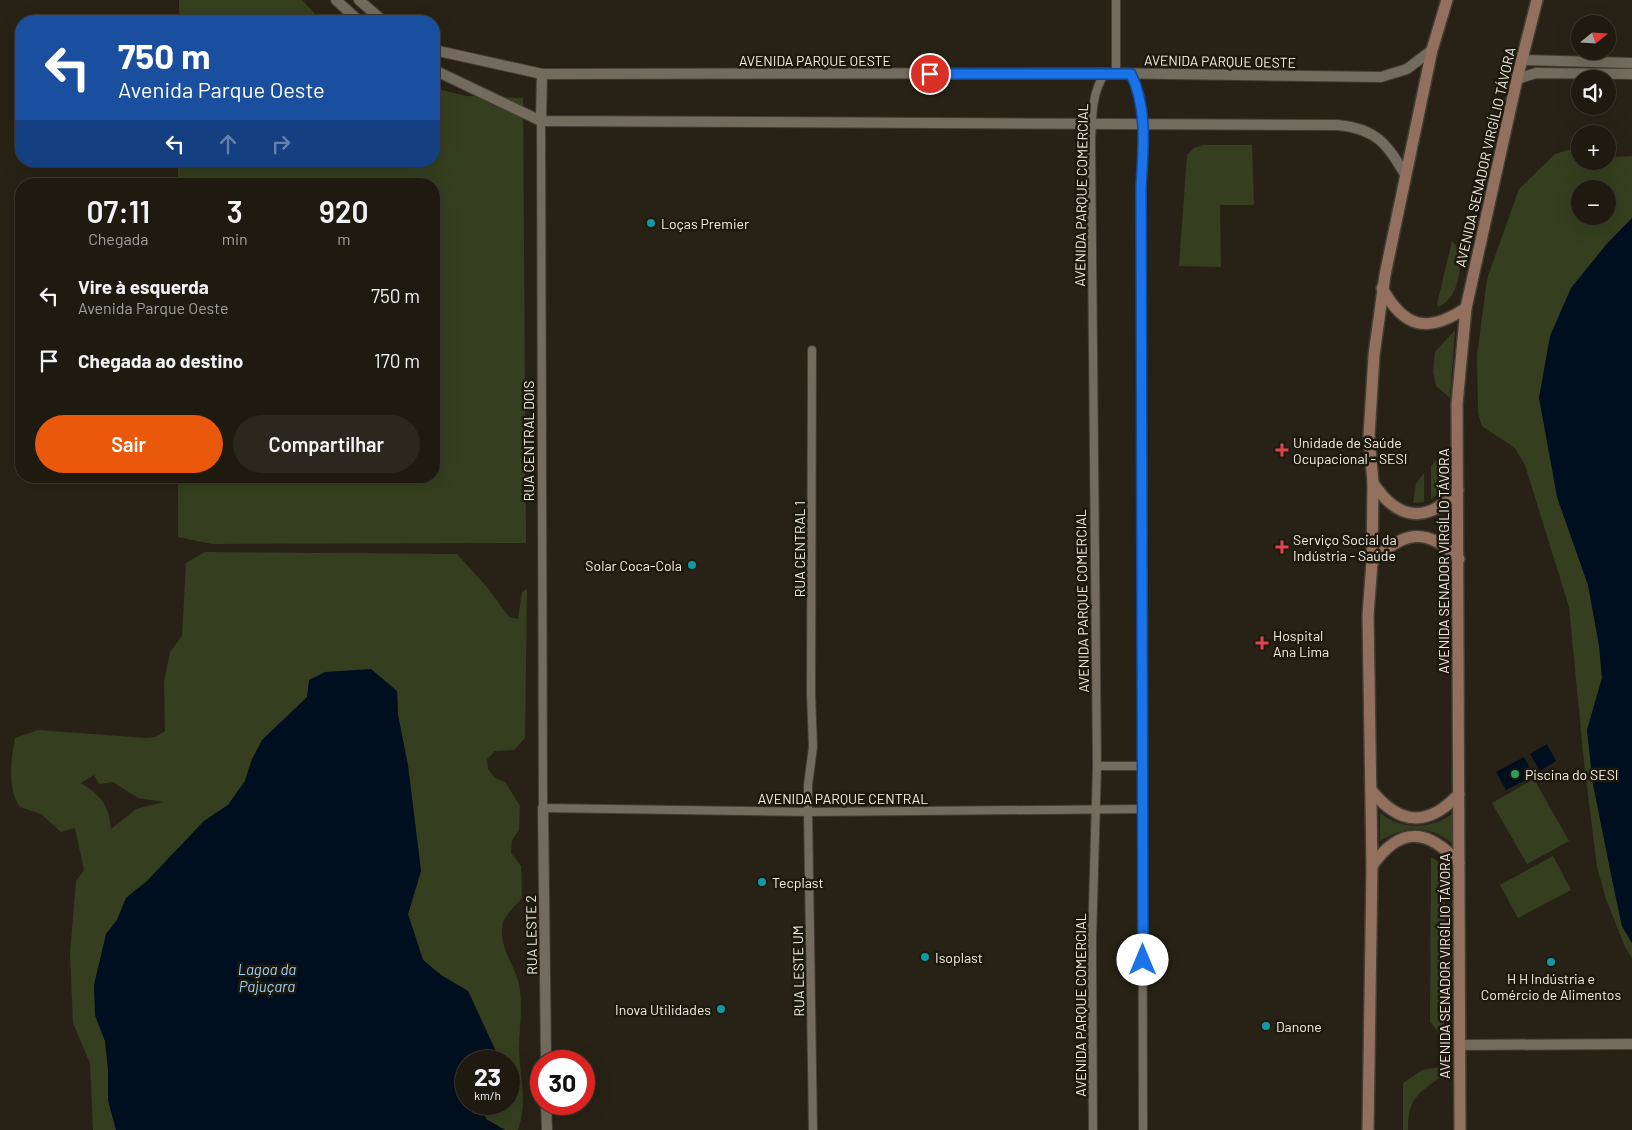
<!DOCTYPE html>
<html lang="pt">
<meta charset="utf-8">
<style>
body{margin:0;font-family:Barlow,sans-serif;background:#2b271e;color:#f1f3f6;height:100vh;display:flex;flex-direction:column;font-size:19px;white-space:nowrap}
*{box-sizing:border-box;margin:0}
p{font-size:16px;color:#a1a19f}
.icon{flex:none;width:28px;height:28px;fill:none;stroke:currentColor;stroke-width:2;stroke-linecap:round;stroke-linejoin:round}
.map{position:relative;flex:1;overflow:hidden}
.side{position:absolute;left:15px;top:178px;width:425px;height:305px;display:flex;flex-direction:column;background:#1e1a10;border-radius:20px;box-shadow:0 5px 20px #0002,0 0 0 1px #3c3830}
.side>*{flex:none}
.top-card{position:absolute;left:15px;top:15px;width:425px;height:152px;border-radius:20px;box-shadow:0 5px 20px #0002,0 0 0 1px #3c3830;background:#1a4fa0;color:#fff;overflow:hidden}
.needle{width:32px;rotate:72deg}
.buttons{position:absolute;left:1571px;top:15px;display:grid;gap:10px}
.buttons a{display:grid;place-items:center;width:45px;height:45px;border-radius:50%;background:#1e1a10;box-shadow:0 5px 20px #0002,0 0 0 1px #3c3830;font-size:25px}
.speed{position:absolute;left:455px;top:1050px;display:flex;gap:10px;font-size:25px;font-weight:700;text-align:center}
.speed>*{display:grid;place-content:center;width:65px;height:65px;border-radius:50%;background:#1e1a10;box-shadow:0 5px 20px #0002,0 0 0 1px #3c3830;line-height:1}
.speed small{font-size:12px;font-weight:400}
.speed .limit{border:8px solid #d22;background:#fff;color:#111}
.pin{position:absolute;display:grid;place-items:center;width:42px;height:42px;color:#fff;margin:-21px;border:2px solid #fff;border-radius:50%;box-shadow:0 1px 5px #0007}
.me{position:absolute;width:55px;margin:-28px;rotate:0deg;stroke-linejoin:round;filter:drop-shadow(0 0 4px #0008)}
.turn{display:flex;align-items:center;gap:18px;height:105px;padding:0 20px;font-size:22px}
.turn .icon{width:65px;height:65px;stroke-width:2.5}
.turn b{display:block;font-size:35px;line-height:42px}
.lanes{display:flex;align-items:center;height:48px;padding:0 20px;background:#0003;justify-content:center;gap:25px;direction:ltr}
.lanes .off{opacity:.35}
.eta{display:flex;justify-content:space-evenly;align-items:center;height:85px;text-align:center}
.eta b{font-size:30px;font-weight:600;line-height:35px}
.button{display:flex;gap:10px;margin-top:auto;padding:10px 20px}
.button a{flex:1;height:58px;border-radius:30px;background:#ea580c;color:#fff;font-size:20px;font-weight:600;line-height:58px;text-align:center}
.button a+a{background:#2b271e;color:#f1f3f6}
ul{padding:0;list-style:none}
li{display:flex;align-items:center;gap:15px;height:65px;padding:0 20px}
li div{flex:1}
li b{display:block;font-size:19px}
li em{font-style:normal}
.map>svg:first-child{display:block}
</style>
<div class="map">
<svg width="1632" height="1130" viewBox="0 0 1632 1130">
<rect width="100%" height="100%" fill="#282216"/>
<g fill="#353f1f" fill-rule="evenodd">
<path d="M 179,0 L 302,0 L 322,21 L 179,21 Z"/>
<path d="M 434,88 L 466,96 L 523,98 L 526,543 L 212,544 L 178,537 L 178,476 L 434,476 L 434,184 L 178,184 L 178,161 L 434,161 Z"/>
<path d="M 1203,145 L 1252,145 L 1254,205 L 1220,205 L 1221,267 L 1179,266 L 1187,155 L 1194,148 Z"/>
<path d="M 1578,147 L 1580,147 L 1580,161 L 1608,161 L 1608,150 L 1615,157 L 1632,156 L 1632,218 L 1605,246 L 1557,497 L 1588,585 L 1599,645 L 1602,678 L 1587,730 L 1593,784 L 1611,874 L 1622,926 L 1632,943 L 1632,958 L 1625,947 L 1606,899 L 1597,867 L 1584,762 L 1569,607 L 1525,465 L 1515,448 L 1482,426 L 1478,413 L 1477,356 L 1487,279 L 1519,189 L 1555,154 ZM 1580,189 L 1608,189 L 1608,216 L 1580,216 Z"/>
<path d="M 1452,241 L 1462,253 C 1459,273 1459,298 1438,307 L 1437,304 Z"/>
<path d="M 1455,330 L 1450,398 L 1436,386 L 1433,372 L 1435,352 Z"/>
<path d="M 1447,449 C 1447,468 1450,489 1431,499 L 1431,466 Z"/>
<path d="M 1424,473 L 1424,502 L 1413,503 L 1416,484 Z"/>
<path d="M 205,552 L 457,554 L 486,586 L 509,617 L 518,619 L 522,592 L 527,589 L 525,738 L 514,750 L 495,751 L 487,759 L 488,769 L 495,778 L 505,782 L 520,806 L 519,830 L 512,840 L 511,853 L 521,866 L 522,898 C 514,908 502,916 502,930 C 501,948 513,964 518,981 C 524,1004 519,1027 519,1050 C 520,1080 528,1100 518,1130 L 505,1130 L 486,1119 L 482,1104 L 509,1104 L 509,1061 L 490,1061 L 496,1051 L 468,991 L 441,975 L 423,960 L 408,914 L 421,871 L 408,766 L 398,715 L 397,691 L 307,697 L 252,759 L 245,781 L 228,805 L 204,821 L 147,881 L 126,898 L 117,920 L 106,934 L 95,1015 L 105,1041 L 108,1069 L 108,1100 L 116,1130 L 93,1130 L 90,1063 L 73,1023 L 70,954 L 76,881 L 84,870 L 75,828 L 61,832 L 41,814 L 20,807 C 7,788 11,760 15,738 L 38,730 L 146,738 L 155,737 L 165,731 L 164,682 L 170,652 L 182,636 L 186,563 ZM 94,775 L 99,784 L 113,782 L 138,798 L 164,802 L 136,809 L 111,829 C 109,804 101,796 81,783 Z"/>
<path d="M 1534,779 L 1569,841 L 1527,864 L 1492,803 Z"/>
<path d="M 1380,813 C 1402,830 1429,830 1452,814 L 1452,843 C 1427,824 1405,826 1380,841 Z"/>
<path d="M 1553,856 L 1571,890 L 1518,918 L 1500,885 Z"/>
<path d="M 1431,857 L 1437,861 L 1445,874 L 1444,1039 L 1430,1022 Z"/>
<path d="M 1440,1067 L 1447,1072 C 1421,1093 1408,1094 1408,1130 L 1403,1130 L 1403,1083 L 1422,1070 Z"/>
</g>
<g fill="#000f1f">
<path d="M 1632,218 L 1632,943 L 1622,926 L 1611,874 L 1593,784 L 1587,730 L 1602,678 L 1599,645 L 1588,585 L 1557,497 L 1539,398 L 1550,336 L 1571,288 L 1605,246 Z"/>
<path d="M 371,669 L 397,691 L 398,715 L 408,766 L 421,871 L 408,914 L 423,960 L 441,975 L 468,991 L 496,1052 L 490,1061 L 466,1061 L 466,1104 L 482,1104 L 486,1119 L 505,1130 L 116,1130 L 108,1100 L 108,1069 L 105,1041 L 95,1015 L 94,985 L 106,934 L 117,920 L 126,898 L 147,881 L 204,821 L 228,805 L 245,781 L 252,759 L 262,740 L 307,697 L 309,680 L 325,672 Z"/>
<path d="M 1547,744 L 1556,761 L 1540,771 L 1530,754 Z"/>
<path d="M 1524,757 L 1534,776 L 1506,790 L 1496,772 Z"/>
</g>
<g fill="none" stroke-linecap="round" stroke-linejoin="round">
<g stroke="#423d35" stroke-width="10">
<g id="minor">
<path d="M 1116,74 L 1116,0"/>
<path d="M 1131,74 C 1148,109 1143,150 1141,188 L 1143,1130"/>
<path d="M 541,121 L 543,808 L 808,812 L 1142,809"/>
<path d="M 812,350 L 811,694 L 813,747 L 808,785 L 808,812 L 813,1130"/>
<path d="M 1097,766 L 1143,766"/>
<path d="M 1093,1130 L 1092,940 L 1097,766 L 1091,142 C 1092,118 1091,94 1105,73"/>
</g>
</g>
<g stroke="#423d35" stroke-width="12">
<g id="tertiary">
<path d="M 336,0 L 359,21"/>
<path d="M 359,0 L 383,21"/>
<path d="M 434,50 L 542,74 L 1105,73 L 1381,77 L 1407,69 L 1432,50"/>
<path d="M 1521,60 L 1632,63"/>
<path d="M 434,70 L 541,121 L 1338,125 C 1377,129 1387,144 1406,176"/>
<path d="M 1517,79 L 1536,73 L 1632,74"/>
<path d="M 541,121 L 542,74"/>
<path d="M 543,808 L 546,1061"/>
<path d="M 1460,1045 L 1632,1044"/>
<path d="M 546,1104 L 547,1130"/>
</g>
</g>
<g stroke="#423d35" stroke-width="14">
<g id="secondary">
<path d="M 1382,288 C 1404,328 1427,334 1466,308"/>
<path d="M 1373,483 C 1398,521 1428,524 1458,490"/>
<path d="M 1372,562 C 1403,531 1427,526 1459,559"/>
<path d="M 1371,790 C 1400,826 1428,827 1459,794"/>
<path d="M 1372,866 C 1400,826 1427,828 1459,863"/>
<path d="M 1368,1130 L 1372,866 L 1368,615 L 1372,562 L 1373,483 L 1369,436 L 1374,355 L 1385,275 L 1432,50 L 1447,0"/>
<path d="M 1460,1130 L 1457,404 L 1466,308 L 1517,79 L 1537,0"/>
</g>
</g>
<use href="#minor" stroke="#736c5e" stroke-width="8"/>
<use href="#tertiary" stroke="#736c5e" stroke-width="10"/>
<use href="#secondary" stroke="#93705e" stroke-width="11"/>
</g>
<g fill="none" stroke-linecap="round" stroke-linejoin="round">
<g stroke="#114b97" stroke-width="12">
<path id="route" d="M 930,74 L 1131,74 C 1148,109 1143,150 1141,188 L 1143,960"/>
</g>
<use href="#route" stroke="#1a73e8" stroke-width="9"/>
</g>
<g fill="#0f9aa8" stroke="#1e190d" stroke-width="2">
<circle cx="651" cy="223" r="5"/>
<circle cx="692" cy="565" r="5"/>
<circle cx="762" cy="882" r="5"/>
<circle cx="925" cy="957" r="5"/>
<circle cx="1551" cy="962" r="5"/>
<circle cx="721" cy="1009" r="5"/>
<circle cx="1266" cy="1026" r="5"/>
</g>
<g fill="#e0444e" stroke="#1e190d" stroke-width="2">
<path d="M1279.5 442.5h5v5h5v5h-5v5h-5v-5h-5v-5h5z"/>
<path d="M1279.5 539.5h5v5h5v5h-5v5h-5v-5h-5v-5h5z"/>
<path d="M1259.5 635.5h5v5h5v5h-5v5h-5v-5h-5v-5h5z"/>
</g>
<circle fill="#2e9e5b" stroke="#1e190d" stroke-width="2" cx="1515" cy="774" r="5"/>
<g text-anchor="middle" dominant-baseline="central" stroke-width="5" stroke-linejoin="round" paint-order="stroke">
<g font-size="14" fill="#f2efe7" stroke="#1e190d">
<text x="815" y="60">AVENIDA PARQUE OESTE</text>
<text transform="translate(1220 61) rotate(1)">AVENIDA PARQUE OESTE</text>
<text transform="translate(1485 157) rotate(-77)">AVENIDA SENADOR VIRGÍLIO TÁVORA</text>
<text transform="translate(1081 195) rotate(-89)">AVENIDA PARQUE COMERCIAL</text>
<text transform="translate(528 441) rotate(-90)">RUA CENTRAL DOIS</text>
<text transform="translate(799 549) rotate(-90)">RUA CENTRAL 1</text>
<text transform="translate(1443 561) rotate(-90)">AVENIDA SENADOR VIRGÍLIO TÁVORA</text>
<text transform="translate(1082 601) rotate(-91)">AVENIDA PARQUE COMERCIAL</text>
<text x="843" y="798">AVENIDA PARQUE CENTRAL</text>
<text transform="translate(531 935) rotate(-91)">RUA LESTE 2</text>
<text transform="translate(1444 966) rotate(-90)">AVENIDA SENADOR VIRGÍLIO TÁVORA</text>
<text transform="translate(798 971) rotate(-91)">RUA LESTE UM</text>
<text transform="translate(1080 1005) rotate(-90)">AVENIDA PARQUE COMERCIAL</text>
</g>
<g font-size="14" fill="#f2efe7" stroke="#1e190d" text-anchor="start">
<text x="661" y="223">Loças Premier</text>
<text x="1293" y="442">Unidade de Saúde<tspan x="1293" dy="16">Ocupacional - SESI</tspan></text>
<text x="1293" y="539">Serviço Social da<tspan x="1293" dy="16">Indústria - Saúde</tspan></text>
<text x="682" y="565" text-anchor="end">Solar Coca-Cola</text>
<text x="1273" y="635">Hospital<tspan x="1273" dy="16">Ana Lima</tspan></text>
<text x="1525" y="774">Piscina do SESI</text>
<text x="772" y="882">Tecplast</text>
<text x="935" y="957">Isoplast</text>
<text x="1551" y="978" text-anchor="middle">H H Indústria e<tspan x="1551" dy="16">Comércio de Alimentos</tspan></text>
<text x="711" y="1009" text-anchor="end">Inova Utilidades</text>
<text x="1276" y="1026">Danone</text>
</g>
<g font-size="15" font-style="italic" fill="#9acdfc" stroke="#1e190d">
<text x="267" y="969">Lagoa da<tspan x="267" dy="17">Pajuçara</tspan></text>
</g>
</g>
</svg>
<div class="buttons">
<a><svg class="needle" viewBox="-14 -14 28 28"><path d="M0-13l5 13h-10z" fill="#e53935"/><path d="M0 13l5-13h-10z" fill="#a1a19f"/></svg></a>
<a><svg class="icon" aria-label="sound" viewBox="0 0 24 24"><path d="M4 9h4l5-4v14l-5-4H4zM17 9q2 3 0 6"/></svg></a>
<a>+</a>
<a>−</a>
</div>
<div class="speed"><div>23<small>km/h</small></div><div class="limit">30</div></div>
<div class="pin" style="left:930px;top:74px;background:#d93025"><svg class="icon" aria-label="arrive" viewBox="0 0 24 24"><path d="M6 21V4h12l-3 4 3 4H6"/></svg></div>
<svg class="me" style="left:1143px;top:960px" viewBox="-20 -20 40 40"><circle r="19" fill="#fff"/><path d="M0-13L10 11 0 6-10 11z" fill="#1a73e8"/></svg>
<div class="top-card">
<div class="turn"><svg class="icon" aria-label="left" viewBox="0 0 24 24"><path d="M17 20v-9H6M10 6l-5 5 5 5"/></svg><div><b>750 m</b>Avenida Parque Oeste</div></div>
<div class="lanes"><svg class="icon" aria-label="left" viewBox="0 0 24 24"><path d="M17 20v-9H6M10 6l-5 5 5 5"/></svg><svg class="icon off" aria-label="ahead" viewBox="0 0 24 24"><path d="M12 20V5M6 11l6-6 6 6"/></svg><svg class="icon off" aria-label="right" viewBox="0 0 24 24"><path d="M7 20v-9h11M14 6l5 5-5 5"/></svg></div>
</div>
<section class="side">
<div class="eta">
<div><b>07:11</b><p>Chegada</p></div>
<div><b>3</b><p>min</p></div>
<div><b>920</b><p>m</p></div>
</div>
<ul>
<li><svg class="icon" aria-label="left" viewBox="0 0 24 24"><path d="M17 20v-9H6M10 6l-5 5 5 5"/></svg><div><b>Vire à esquerda</b><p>Avenida Parque Oeste</p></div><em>750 m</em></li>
<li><svg class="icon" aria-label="arrive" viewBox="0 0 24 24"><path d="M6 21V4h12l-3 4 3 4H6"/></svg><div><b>Chegada ao destino</b></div><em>170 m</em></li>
</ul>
<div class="button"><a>Sair</a><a>Compartilhar</a></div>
</section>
</div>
